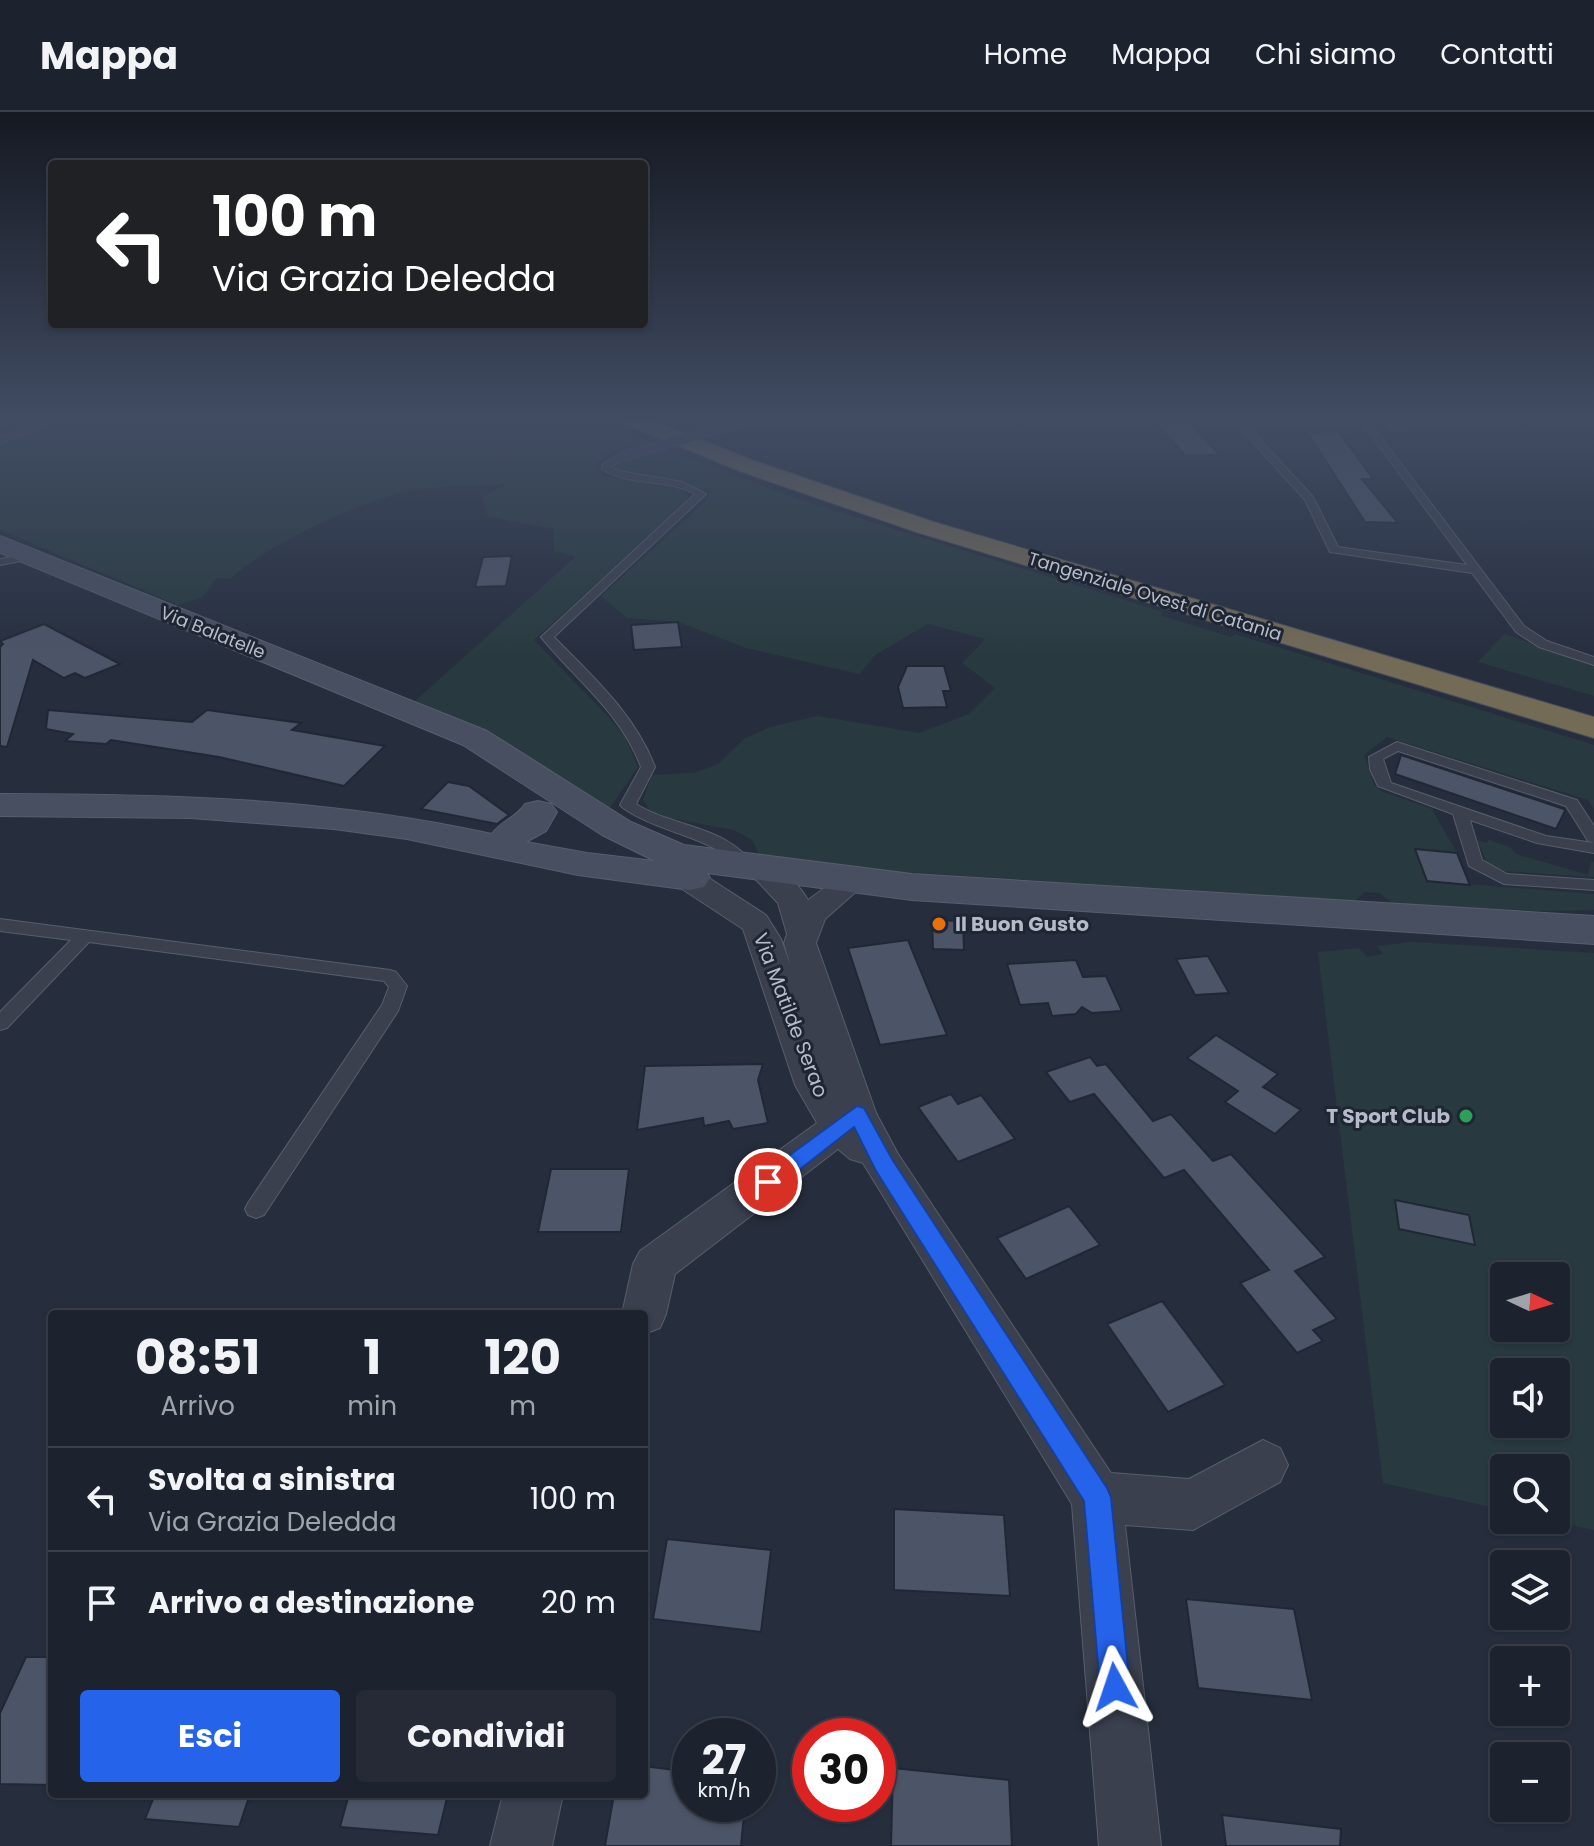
<!DOCTYPE html>
<html lang="it">
<meta charset="utf-8">
<style>
body{margin:0;font-family:Poppins,sans-serif;background:#252a36;color:#f1f3f6;height:100vh;display:flex;flex-direction:column;font-size:30px;white-space:nowrap}
*{box-sizing:border-box;margin:0}
p{font-size:26px;color:#a0a4aa}
.icon{flex:none;width:44px;height:44px;fill:none;stroke:currentColor;stroke-width:2;stroke-linecap:round;stroke-linejoin:round}
.map{position:relative;flex:1;overflow:hidden}
.side{position:absolute;left:48px;top:1198px;width:600px;height:488px;display:flex;flex-direction:column;background:#1c222e;border-radius:8px;box-shadow:0 2px 6px #0004,0 0 0 2px #3a3f4a}
.side>*{flex:none}
.guide{position:absolute;left:48px;top:48px;width:600px;height:168px;border-radius:8px;box-shadow:0 2px 6px #0004,0 0 0 2px #3a3f4a;background:#202124;color:#fff;overflow:hidden}
.needle{width:52px;rotate:94deg}
.buttons{position:absolute;left:1490px;top:1150px;display:grid;gap:16px}
.buttons a{display:grid;place-items:center;width:80px;height:80px;border-radius:8px;background:#1c222e;box-shadow:0 2px 6px #0004,0 0 0 2px #3a3f4a;font-size:40px}
.speed{position:absolute;left:672px;top:1606px;display:flex;gap:16px;font-size:40px;font-weight:700;text-align:center}
.speed>*{display:grid;place-content:center;width:104px;height:104px;border-radius:50%;background:#1c222e;box-shadow:0 2px 6px #0004,0 0 0 2px #3a3f4a;line-height:1}
.speed small{font-size:20px;font-weight:400}
.speed .limit{border:12px solid #d22;background:#fff;color:#111}
.pin{position:absolute;display:grid;place-items:center;width:68px;height:68px;color:#fff;margin:-34px;border:4px solid #fff;border-radius:50%;box-shadow:0 2px 8px #0007}
.me{position:absolute;width:88px;margin:-44px;rotate:355deg;stroke-linejoin:round;filter:drop-shadow(0 0 6px #0008)}
.turn{display:flex;align-items:center;gap:28px;height:168px;padding:0 32px;font-size:36px}
.turn .icon{width:104px;height:104px;stroke-width:2.5}
.turn b{display:block;font-size:56px;line-height:68px}
.eta{display:flex;justify-content:space-evenly;align-items:center;height:136px;text-align:center}
.eta b{font-size:48px;font-weight:700;line-height:56px}
.action{display:flex;gap:16px;margin-top:auto;padding:16px 32px}
.action a{flex:1;height:92px;border-radius:8px;background:#2563eb;color:#fff;font-size:32px;font-weight:700;line-height:92px;text-align:center}
.action a+a{background:#252a36;color:#f1f3f6}
ul{padding:0;list-style:none}
li{display:flex;align-items:center;gap:24px;height:104px;padding:0 32px;border-top:2px solid #3a3f4a}
li div{flex:1}
li b{display:block;font-size:30px}
li em{font-style:normal}
header{display:flex;align-items:center;gap:48px;box-sizing:border-box;height:112px;padding:0 40px;background:#1c222e;border-bottom:2px solid #3a3f4a}
header strong{font-size:38px}
nav{display:flex;gap:44px;margin-inline-start:auto;font-size:28px}
.map>svg:first-child{display:block}
</style>
<header>
<strong>Mappa</strong>
<nav><a>Home</a><a>Mappa</a><a>Chi siamo</a><a>Contatti</a></nav>
</header>
<div class="map">
<svg width="1594" height="1734" viewBox="0 0 1594 1734">
<rect width="100%" height="100%" fill="#262e3e"/>
<g fill="#283a3f" fill-rule="evenodd">
<path d="M 65,307 L 600,307 L 650,330 L 611,340 L 592,354 L 595,359 L 604,364 L 681,377 L 688,384 L 686,390 L 534,528 L 606,602 L 625,625 L 638,655 L 609,697 L 413,591 L 575,445 L 554,439 L 554,417 L 488,405 L 482,385 L 507,372 C 478,374 448,373 420,377 C 367,385 269,431 230,467 L 216,466 L 203,485 L 178,493 L 0,418 L 0,331 Z"/>
<path d="M 665,337 L 794,386 L 1163,500 L 1160,503 L 1231,525 L 1235,522 L 1594,633 L 1594,697 L 1588,688 L 1387,625 L 1364,643 L 1374,673 L 1383,680 L 1432,697 L 1457,741 L 1416,737 L 1428,769 L 1594,782 L 1594,798 L 1535,799 L 1393,792 L 1380,781 L 1364,780 L 1355,789 L 763,751 L 752,728 L 734,718 L 653,703 L 643,688 L 652,663 L 694,661 L 718,652 L 744,627 L 770,615 L 818,604 L 919,621 L 969,602 L 995,576 L 962,551 L 985,527 L 928,512 L 875,543 L 860,562 L 746,536 L 678,510 L 627,506 L 601,484 L 708,387 L 710,379 L 617,358 L 614,354 L 622,348 Z"/>
<path d="M 1504,522 L 1594,553 L 1594,584 L 1478,550 Z"/>
<path d="M 1477,728 L 1487,731 L 1488,728 L 1510,735 L 1516,742 L 1588,763 L 1591,749 L 1594,750 L 1594,765 L 1503,759 L 1488,752 Z"/>
<path d="M 1413,830 L 1594,841 L 1594,1418 L 1550,1408 L 1556,1408 L 1556,1356 L 1504,1356 L 1504,1398 L 1383,1371 L 1318,840 L 1359,836 L 1367,845 L 1383,842 L 1377,834 ZM 1504,1164 L 1556,1164 L 1556,1216 L 1504,1216 ZM 1504,1260 L 1556,1260 L 1556,1312 L 1504,1312 Z"/>
</g>
<g fill="#4c5467" stroke="#202735" stroke-width="2">
<path d="M 1153,307 L 1186,307 L 1220,343 L 1185,343 Z"/>
<path d="M 1307,320 L 1339,320 L 1373,367 L 1362,367 L 1398,411 L 1365,410 Z"/>
<path d="M 512,444 L 506,474 L 475,475 L 483,445 Z"/>
<path d="M 678,510 L 682,535 L 634,538 L 631,513 Z"/>
<path d="M 44,512 L 120,552 L 85,566 L 75,561 L 64,566 L 33,548 L 7,635 L 0,634 L 0,535 L 3,532 L 0,529 Z"/>
<path d="M 907,554 L 944,554 L 951,579 L 943,579 L 947,595 L 903,596 L 898,575 Z"/>
<path d="M 48,598 L 192,610 L 207,598 L 301,611 L 292,618 L 385,634 L 344,674 L 219,645 L 111,628 L 106,632 L 65,629 L 73,622 L 46,617 Z"/>
<path d="M 1401,643 L 1564,697 L 1565,699 L 1556,717 L 1395,662 Z"/>
<path d="M 448,670 L 469,674 L 509,703 L 497,712 L 421,697 Z"/>
<path d="M 1415,737 L 1457,741 L 1470,773 L 1427,769 Z"/>
<path d="M 932,808 L 963,809 L 964,838 L 933,837 Z"/>
<path d="M 908,828 L 947,923 L 880,933 L 848,836 Z"/>
<path d="M 1208,844 L 1229,881 L 1195,883 L 1176,847 Z"/>
<path d="M 1076,848 L 1083,865 L 1106,864 L 1122,899 L 1092,901 L 1082,895 L 1076,902 L 1052,904 L 1048,891 L 1020,893 L 1007,852 Z"/>
<path d="M 1216,923 L 1278,962 L 1263,975 L 1301,998 L 1275,1022 L 1225,990 L 1238,979 L 1187,946 Z"/>
<path d="M 1090,945 L 1097,954 L 1106,952 L 1153,1009 L 1171,1002 L 1213,1049 L 1231,1042 L 1325,1145 L 1295,1159 L 1337,1207 L 1313,1218 L 1323,1229 L 1297,1241 L 1240,1171 L 1269,1158 L 1184,1058 L 1164,1066 L 1094,982 L 1070,990 L 1046,960 Z"/>
<path d="M 763,952 L 758,968 L 768,1011 L 733,1017 L 729,1009 L 704,1014 L 703,1006 L 637,1018 L 645,954 Z"/>
<path d="M 951,982 L 958,992 L 981,983 L 1015,1027 L 958,1050 L 918,995 Z"/>
<path d="M 551,1057 L 629,1057 L 621,1120 L 538,1120 Z"/>
<path d="M 1395,1088 L 1469,1103 L 1475,1133 L 1399,1117 Z"/>
<path d="M 1069,1094 L 1100,1133 L 1026,1167 L 997,1126 Z"/>
<path d="M 1162,1189 L 1225,1273 L 1168,1300 L 1107,1212 Z"/>
<path d="M 894,1397 L 1004,1403 L 1010,1484 L 894,1478 Z"/>
<path d="M 667,1427 L 771,1438 L 761,1520 L 653,1507 Z"/>
<path d="M 1186,1487 L 1294,1497 L 1312,1588 L 1198,1576 Z"/>
<path d="M 26,1545 L 52,1545 L 52,1673 L 0,1672 L 0,1601 Z"/>
<path d="M 644,1654 L 690,1660 L 690,1692 L 745,1692 L 741,1734 L 605,1734 L 614,1682 L 644,1682 Z"/>
<path d="M 893,1656 L 1009,1668 L 1012,1734 L 891,1734 Z"/>
<path d="M 155,1682 L 250,1682 L 239,1715 L 145,1707 Z"/>
<path d="M 349,1682 L 448,1682 L 438,1723 L 340,1715 Z"/>
<path d="M 1222,1703 L 1341,1717 L 1340,1734 L 1226,1734 Z"/>
</g>
<g fill="none" stroke-linecap="round" stroke-linejoin="round">
<g stroke="#575e6c" stroke-width="2">
<g id="lane">
<path d="M 49,307 L 61,307 L 0,331 L 0,325 Z"/>
<path d="M 1232,307 L 1241,307 L 1313,385 L 1338,435 L 1467,453 L 1359,307 L 1367,307 L 1524,514 L 1547,529 L 1594,545 L 1594,553 L 1539,535 L 1516,520 L 1472,461 L 1330,440 L 1305,388 Z"/>
<path d="M 617,343 L 625,345 L 611,355 L 619,359 L 682,370 L 706,382 L 554,525 C 592,564 635,602 655,655 L 636,692 C 669,713 719,714 746,744 L 745,758 L 733,758 L 730,746 C 697,722 656,719 623,696 L 620,693 L 641,655 C 621,601 576,568 541,525 L 695,382 C 666,366 631,375 602,357 L 602,353 Z"/>
<path d="M 32,441 L 36,442 L 36,446 L 0,453 L 0,447 Z"/>
<path d="M 1397,630 L 1577,688 L 1594,714 L 1594,731 L 1588,729 L 1566,694 L 1398,639 L 1383,647 L 1391,671 L 1546,724 L 1594,731 L 1594,741 L 1537,731 L 1470,708 L 1482,748 L 1507,762 L 1594,768 L 1594,778 L 1504,772 L 1469,754 L 1453,702 L 1378,674 L 1370,657 L 1369,645 Z"/>
<path d="M 0,807 L 390,858 L 396,860 L 407,874 L 398,899 L 264,1103 L 256,1106 L 248,1103 L 245,1097 L 248,1091 L 382,893 L 389,875 L 384,869 L 89,830 L 7,916 L 0,918 L 0,900 L 71,828 L 0,819 Z"/>
</g>
</g>
<g stroke="#575e6c" stroke-width="2">
<g id="street">
<path d="M 1383,307 L 1400,307 L 1406,315 L 1404,318 L 1392,318 Z"/>
<path d="M 761,748 C 782,753 797,770 808,788 C 824,777 834,765 854,770 L 859,777 L 825,807 L 816,831 L 876,1001 L 898,1042 L 1111,1361 L 1189,1367 L 1263,1328 L 1280,1336 L 1288,1353 L 1280,1370 L 1193,1418 L 1125,1413 L 1161,1734 L 1099,1734 L 1072,1392 L 863,1051 L 850,1047 L 838,1037 L 675,1162 L 666,1202 L 660,1216 L 644,1222 L 644,1202 L 622,1202 L 633,1152 L 640,1139 L 817,1011 L 795,973 L 743,817 L 676,773 L 672,766 L 676,759 L 687,756 L 698,759 L 766,803 L 781,827 L 791,855 L 784,831 L 787,822 L 778,791 L 746,757 L 750,750 Z"/>
<path d="M 503,1682 L 563,1682 L 552,1734 L 490,1734 Z"/>
</g>
</g>
<g stroke="#575e6c" stroke-width="2">
<path id="secondary" d="M 0,424 L 487,619 L 631,710 L 684,733 L 912,762 L 1594,804 L 1594,832 L 912,788 L 707,761 L 710,766 L 704,775 L 690,778 L 578,763 L 407,727 L 334,717 L 191,706 L 0,704 L 0,682 C 166,682 329,686 492,722 C 501,708 514,708 525,692 L 538,689 L 551,692 L 557,700 L 546,719 L 526,730 L 587,741 L 655,749 L 602,723 L 463,633 L 0,441 Z"/>
</g>
<g stroke="#444b59" stroke-width="2">
<path id="highway" d="M 620,307 L 648,307 L 755,349 L 934,410 L 1594,605 L 1594,626 L 916,420 L 739,359 L 623,311 Z"/>
</g>
<use href="#lane" fill="#3a404e" fill-rule="evenodd"/>
<use href="#street" fill="#3a404e" fill-rule="evenodd"/>
<use href="#secondary" fill="#484f61" fill-rule="evenodd"/>
<use href="#highway" fill="#746b57" fill-rule="evenodd"/>
<g stroke="#575e6c" stroke-width="11" stroke-linecap="butt">
<path id="lane-bridge" d="M 620,345 L 742,310"/>
</g>
<use href="#lane-bridge" stroke="#3a404e" stroke-width="10"/>
</g>
<linearGradient id="sky" x2="0" y2="1"><stop stop-color="#151922"/><stop offset="0.56" stop-color="#414c63"/><stop offset="1" stop-color="#414c63" stop-opacity="0"/></linearGradient>
<rect width="1594" height="550" fill="url(#sky)"/>
<path fill="#2563eb" stroke="#184099" stroke-width="2" d="M 857,994 L 864,996 L 892,1047 L 1107,1376 L 1111,1385 L 1130,1575 L 1126,1586 L 1115,1591 L 1104,1586 L 1100,1575 L 1084,1389 L 876,1059 L 854,1015 L 776,1076 L 768,1079 L 761,1076 L 758,1070 L 761,1064 Z"/>
<circle fill="#e8710a" stroke="#1e2533" stroke-width="3" cx="939" cy="812" r="8"/>
<circle fill="#2e9e5b" stroke="#1e2533" stroke-width="3" cx="1466" cy="1004" r="8"/>
<g text-anchor="middle" dominant-baseline="central" stroke-width="6" stroke-linejoin="round" paint-order="stroke">
<g font-size="18" fill="#b6bbc9" stroke="#1e2533">
<text transform="translate(1155 484) rotate(17)">Tangenziale Ovest di Catania</text>
<text transform="translate(213 520) rotate(22)">Via Balatelle</text>
</g>
<g font-size="20" font-weight="bold" fill="#b6bbc9" stroke="#1e2533" text-anchor="start">
<text x="955" y="812">Il Buon Gusto</text>
<text x="1450" y="1004" text-anchor="end">T Sport Club</text>
</g>
<g font-size="20" fill="#b6bbc9" stroke="#1e2533">
<text transform="translate(791 903) rotate(69)">Via Matilde Serao</text>
</g>
</g>
</svg>
<div class="buttons">
<a><svg class="needle" viewBox="-14 -14 28 28"><path d="M0-13l5 13h-10z" fill="#e53935"/><path d="M0 13l5-13h-10z" fill="#a0a4aa"/></svg></a>
<a><svg class="icon" aria-label="sound" viewBox="0 0 24 24"><path d="M4 9h4l5-4v14l-5-4H4zM17 9q2 3 0 6"/></svg></a>
<a><svg class="icon" aria-label="search" viewBox="0 0 24 24"><circle cx="10" cy="10" r="6"/><path d="M15 15l6 6"/></svg></a>
<a><svg class="icon" aria-label="layers" viewBox="0 0 24 24"><path d="M12 4l9 5-9 5-9-5zM3 14l9 5 9-5"/></svg></a>
<a>+</a>
<a>−</a>
</div>
<div class="speed"><div>27<small>km/h</small></div><div class="limit">30</div></div>
<div class="pin" style="left:768px;top:1070px;background:#d93025"><svg class="icon" aria-label="arrive" viewBox="0 0 24 24"><path d="M6 21V4h12l-3 4 3 4H6"/></svg></div>
<svg class="me" style="left:1115px;top:1575px" viewBox="-20 -20 40 40"><path d="M0-17L14 15 0 8-14 15z" fill="#2563eb" stroke="#fff" stroke-width="4"/></svg>
<div class="guide">
<div class="turn"><svg class="icon" aria-label="left" viewBox="0 0 24 24"><path d="M17 20v-9H6M10 6l-5 5 5 5"/></svg><div><b>100 m</b>Via Grazia Deledda</div></div>
</div>
<section class="side">
<div class="eta">
<div><b>08:51</b><p>Arrivo</p></div>
<div><b>1</b><p>min</p></div>
<div><b>120</b><p>m</p></div>
</div>
<ul>
<li><svg class="icon" aria-label="left" viewBox="0 0 24 24"><path d="M17 20v-9H6M10 6l-5 5 5 5"/></svg><div><b>Svolta a sinistra</b><p>Via Grazia Deledda</p></div><em>100 m</em></li>
<li><svg class="icon" aria-label="arrive" viewBox="0 0 24 24"><path d="M6 21V4h12l-3 4 3 4H6"/></svg><div><b>Arrivo a destinazione</b></div><em>20 m</em></li>
</ul>
<div class="action"><a>Esci</a><a>Condividi</a></div>
</section>
</div>
